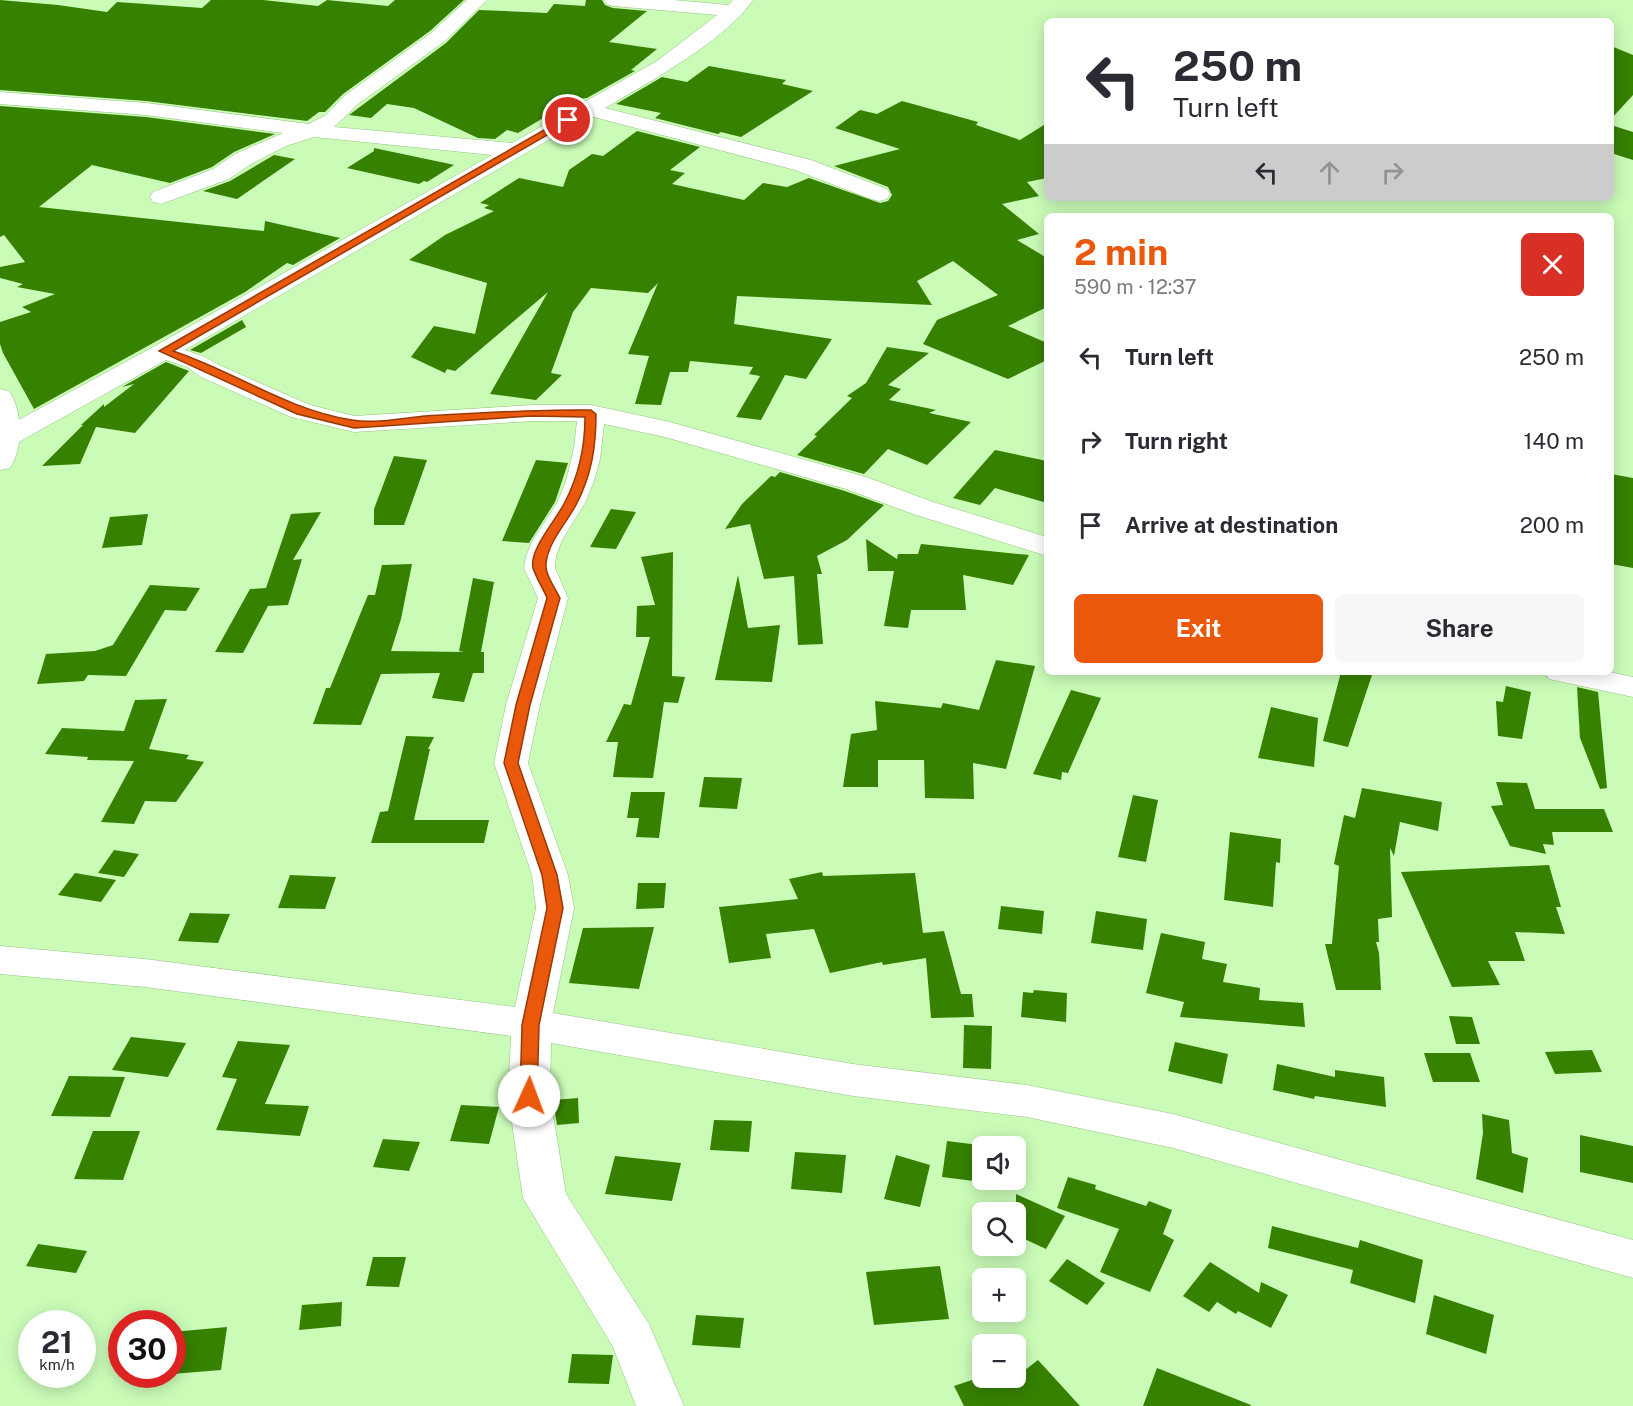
<!DOCTYPE html>
<meta charset="utf-8">
<style>
body{margin:0;font-family:"Public Sans",sans-serif;background:#f7f7f7;color:#2b2b33;height:100vh;display:flex;flex-direction:column;font-size:22px;white-space:nowrap}
*{box-sizing:border-box;margin:0}
p{font-size:20px;color:#7c7c81}
.icon{flex:none;width:33px;height:33px;fill:none;stroke:currentColor;stroke-width:2;stroke-linecap:round;stroke-linejoin:round}
.map{position:relative;flex:1;overflow:hidden}
.drawer{position:absolute;left:1044px;top:213px;width:570px;height:462px;display:flex;flex-direction:column;background:#fff;border-radius:9px;box-shadow:0 3px 15px #0003}
.drawer>*{flex:none}
.top-card{position:absolute;left:1044px;top:18px;width:570px;height:183px;border-radius:9px;box-shadow:0 3px 15px #0003;background:#fff;color:#2b2b33;overflow:hidden}
.fabs{position:absolute;left:972px;top:1136px;display:grid;gap:12px}
.fabs a{display:grid;place-items:center;width:54px;height:54px;border-radius:9px;background:#fff;box-shadow:0 3px 15px #0003;font-size:30px}
.speed{position:absolute;left:18px;top:1310px;display:flex;gap:12px;font-size:30px;font-weight:700;text-align:center}
.speed>*{display:grid;place-content:center;width:78px;height:78px;border-radius:50%;background:#fff;box-shadow:0 3px 15px #0003;line-height:1}
.speed small{font-size:15px;font-weight:400}
.speed .limit{border:9px solid #d22;background:#fff;color:#111}
.pin{position:absolute;display:grid;place-items:center;width:51px;height:51px;color:#fff;margin:-26px;border:3px solid #fff;border-radius:50%;box-shadow:0 2px 6px #0007}
.me{position:absolute;width:66px;margin:-33px;rotate:2deg;stroke-linejoin:round;filter:drop-shadow(0 0 4px #0008)}
.turn{display:flex;align-items:center;gap:21px;height:126px;padding:0 30px;font-size:27px}
.turn .icon{width:78px;height:78px;stroke-width:2.5}
.turn b{display:block;font-size:42px;line-height:51px}
.lanes{display:flex;align-items:center;height:57px;padding:0 30px;background:#0003;justify-content:center;gap:30px;direction:ltr}
.lanes .off{opacity:.35}
.round{display:grid;place-items:center;flex:none;width:63px;height:63px;border-radius:9px;background:#f7f7f7}
.headline{display:flex;align-items:center;justify-content:space-between;height:102px;padding:0 30px}
h1{font-size:36px;font-weight:700;line-height:45px;color:#ea580c}
.button{display:flex;gap:12px;margin-top:auto;padding:12px 30px}
.button a{flex:1;height:69px;border-radius:9px;background:#ea580c;color:#fff;font-size:24px;font-weight:700;line-height:69px;text-align:center}
.button a+a{background:#f7f7f7;color:#2b2b33}
ul{padding:0;list-style:none}
li{display:flex;align-items:center;gap:18px;height:84px;padding:0 30px}
li div{flex:1}
li b{display:block;font-size:22px}
li em{font-style:normal}
.map>svg:first-child{display:block}
</style>
<div class="map">
<svg width="1633" height="1406" viewBox="0 0 1633 1406">
<rect width="100%" height="100%" fill="#cafcb8"/>
<g fill="#368100">
<path d="M 0,0 L 58,5 L 107,12 L 117,2 L 202,8 L 211,0 L 263,0 L 318,6 L 327,0 L 388,6 L 395,0 L 464,0 L 430,31 L 343,94 L 325,112 L 319,112 L 307,121 L 146,101 L 0,90 Z"/>
<path d="M 586,0 L 602,0 L 605,5 L 613,8 L 647,11 L 609,42 L 657,49 L 631,70 L 635,71 L 587,98 L 575,99 L 518,133 L 507,130 L 495,139 L 478,138 L 414,108 L 387,104 L 371,118 L 349,115 L 446,43 L 479,10 L 547,13 L 554,4 L 585,6 Z"/>
<path d="M 1611,46 L 1633,55 L 1633,95 L 1611,119 Z"/>
<path d="M 709,66 L 786,80 L 782,84 L 813,91 L 741,137 L 721,132 L 718,134 L 655,118 L 661,113 L 616,104 L 662,77 L 687,82 Z"/>
<path d="M 902,101 L 978,122 L 976,125 L 1020,140 L 1047,123 L 1047,178 L 1027,182 L 1039,196 L 1002,204 L 1039,234 L 1017,240 L 1047,258 L 1047,307 L 1008,326 L 1047,343 L 1047,360 L 1008,379 L 923,344 L 937,320 L 998,295 L 953,261 L 917,281 L 932,305 L 737,296 L 734,324 L 832,339 L 806,379 L 785,375 L 761,420 L 736,417 L 760,376 L 749,374 L 753,367 L 690,361 L 688,372 L 670,372 L 661,405 L 635,404 L 649,356 L 628,354 L 658,283 L 648,293 L 591,288 L 573,312 L 551,373 L 562,375 L 536,400 L 490,394 L 548,292 L 455,371 L 447,369 L 445,373 L 411,357 L 434,326 L 475,334 L 487,283 L 409,260 L 445,235 L 494,211 L 484,208 L 489,205 L 480,203 L 519,178 L 563,187 L 569,170 L 592,154 L 603,156 L 637,131 L 700,147 L 670,170 L 685,173 L 672,184 L 744,200 L 763,183 L 787,187 L 809,178 L 880,203 L 888,201 L 892,195 L 888,187 L 834,166 L 900,149 L 835,128 L 860,110 L 877,114 Z"/>
<path d="M 0,106 L 146,117 L 275,134 L 234,152 L 212,167 L 170,183 L 92,165 L 39,207 L 264,231 L 265,221 L 340,238 L 293,265 L 287,263 L 245,292 L 34,409 L 3,353 L 0,344 L 0,322 L 31,312 L 22,307 L 55,294 L 17,287 L 23,284 L 0,278 L 0,267 L 25,262 L 4,235 L 0,237 Z"/>
<path d="M 1611,125 L 1633,132 L 1633,160 L 1611,153 Z"/>
<path d="M 374,148 L 450,164 L 454,165 L 427,182 L 424,181 L 419,184 L 347,168 L 374,151 Z"/>
<path d="M 274,155 L 295,159 L 237,199 L 203,191 L 230,181 Z"/>
<path d="M 242,320 L 246,327 L 201,353 L 190,350 Z"/>
<path d="M 887,347 L 929,353 L 888,385 L 901,389 L 889,400 L 936,410 L 929,413 L 971,422 L 927,465 L 888,449 L 864,474 L 797,455 L 817,436 L 814,435 L 852,398 L 847,396 L 866,383 Z"/>
<path d="M 166,362 L 189,371 L 135,433 L 96,427 L 80,464 L 42,466 L 83,425 L 81,425 L 104,404 L 104,407 L 134,384 L 122,387 Z"/>
<path d="M 995,450 L 1047,461 L 1047,503 L 995,488 L 980,505 L 953,498 Z"/>
<path d="M 394,456 L 427,460 L 404,525 L 374,525 L 374,509 Z"/>
<path d="M 536,460 L 568,463 L 555,502 L 529,543 L 502,541 Z"/>
<path d="M 780,472 L 845,491 L 884,505 L 847,540 L 817,556 L 822,574 L 817,574 L 823,644 L 798,645 L 794,576 L 764,579 L 750,524 L 725,529 L 742,504 L 771,476 L 775,477 Z"/>
<path d="M 1611,474 L 1633,478 L 1633,568 L 1611,564 Z"/>
<path d="M 611,509 L 636,512 L 616,549 L 590,547 Z"/>
<path d="M 321,512 L 293,560 L 302,559 L 288,605 L 268,606 L 243,653 L 215,652 L 250,589 L 266,588 L 291,514 Z"/>
<path d="M 148,514 L 142,545 L 102,548 L 110,517 Z"/>
<path d="M 866,539 L 897,559 L 898,554 L 918,554 L 921,544 L 1029,555 L 1013,585 L 963,575 L 966,610 L 911,610 L 908,628 L 884,626 L 894,571 L 868,571 Z"/>
<path d="M 673,552 L 672,676 L 685,677 L 678,703 L 664,702 L 653,778 L 613,777 L 618,742 L 606,742 L 624,704 L 631,705 L 650,637 L 636,637 L 637,606 L 655,605 L 641,557 Z"/>
<path d="M 412,564 L 401,619 L 391,651 L 464,652 L 459,651 L 473,578 L 494,582 L 481,652 L 484,652 L 484,673 L 473,673 L 464,702 L 432,698 L 440,673 L 381,674 L 361,725 L 313,724 L 326,688 L 330,688 L 368,595 L 375,595 L 382,565 Z"/>
<path d="M 738,575 L 748,628 L 780,625 L 772,682 L 715,680 Z"/>
<path d="M 150,585 L 200,588 L 186,611 L 165,610 L 126,676 L 88,675 L 84,681 L 37,684 L 46,654 L 95,651 L 113,645 Z"/>
<path d="M 996,660 L 1035,666 L 1006,769 L 973,763 L 974,799 L 925,798 L 924,760 L 878,760 L 878,787 L 843,787 L 851,734 L 877,730 L 875,701 L 941,708 L 943,703 L 979,710 Z"/>
<path d="M 1341,672 L 1373,672 L 1348,747 L 1323,741 Z"/>
<path d="M 1506,686 L 1531,692 L 1522,739 L 1498,736 L 1496,701 L 1503,702 Z"/>
<path d="M 1577,687 L 1598,692 L 1607,788 L 1600,789 L 1580,738 Z"/>
<path d="M 1071,690 L 1101,698 L 1068,773 L 1062,772 L 1061,780 L 1033,774 Z"/>
<path d="M 167,699 L 149,749 L 189,755 L 186,759 L 204,762 L 176,802 L 145,801 L 134,824 L 101,822 L 134,761 L 87,760 L 88,757 L 45,754 L 62,728 L 124,731 L 135,700 Z"/>
<path d="M 1271,707 L 1318,718 L 1314,767 L 1258,758 Z"/>
<path d="M 406,736 L 434,737 L 428,749 L 430,749 L 414,820 L 489,820 L 484,843 L 371,843 L 380,812 L 388,811 Z"/>
<path d="M 704,777 L 742,778 L 737,809 L 699,807 Z"/>
<path d="M 1496,782 L 1527,783 L 1535,809 L 1604,809 L 1613,832 L 1552,832 L 1554,845 L 1543,844 L 1546,854 L 1510,846 L 1491,806 L 1503,805 Z"/>
<path d="M 1362,788 L 1442,802 L 1438,831 L 1400,822 L 1394,856 L 1390,848 L 1392,917 L 1378,919 L 1379,942 L 1376,942 L 1379,953 L 1381,990 L 1336,990 L 1325,944 L 1332,944 L 1339,866 L 1334,864 L 1344,815 L 1355,818 Z"/>
<path d="M 631,792 L 665,792 L 659,838 L 636,837 L 639,818 L 627,818 Z"/>
<path d="M 1133,795 L 1158,800 L 1146,862 L 1118,857 Z"/>
<path d="M 1230,832 L 1281,839 L 1280,863 L 1276,862 L 1273,907 L 1224,900 Z"/>
<path d="M 114,850 L 139,854 L 124,877 L 98,873 Z"/>
<path d="M 1549,865 L 1561,907 L 1556,907 L 1565,934 L 1515,932 L 1525,961 L 1488,961 L 1500,985 L 1452,987 L 1401,872 Z"/>
<path d="M 822,872 L 823,876 L 915,873 L 923,933 L 944,931 L 961,994 L 972,994 L 974,1017 L 931,1018 L 926,958 L 883,965 L 882,962 L 830,973 L 814,929 L 766,934 L 771,958 L 729,963 L 719,907 L 798,899 L 789,879 Z"/>
<path d="M 75,873 L 116,880 L 101,902 L 58,895 Z"/>
<path d="M 290,875 L 336,877 L 325,909 L 278,908 Z"/>
<path d="M 638,883 L 666,883 L 664,908 L 636,909 Z"/>
<path d="M 1001,906 L 1044,911 L 1042,934 L 998,929 Z"/>
<path d="M 1096,911 L 1147,919 L 1143,950 L 1091,943 Z"/>
<path d="M 190,913 L 230,914 L 218,943 L 178,941 Z"/>
<path d="M 654,927 L 639,989 L 569,983 L 583,928 Z"/>
<path d="M 1161,933 L 1205,942 L 1202,959 L 1227,964 L 1223,982 L 1260,988 L 1259,1000 L 1303,1003 L 1305,1027 L 1180,1017 L 1184,1002 L 1146,993 Z"/>
<path d="M 1034,990 L 1067,993 L 1066,1022 L 1021,1017 L 1023,992 L 1033,993 Z"/>
<path d="M 1449,1016 L 1472,1017 L 1480,1044 L 1456,1044 Z"/>
<path d="M 964,1025 L 992,1026 L 991,1069 L 963,1068 Z"/>
<path d="M 131,1037 L 186,1043 L 168,1077 L 112,1070 Z"/>
<path d="M 238,1041 L 290,1045 L 265,1104 L 309,1106 L 300,1136 L 216,1130 L 237,1079 L 222,1077 Z"/>
<path d="M 1175,1042 L 1228,1054 L 1222,1084 L 1168,1071 Z"/>
<path d="M 1592,1050 L 1602,1072 L 1555,1074 L 1545,1052 Z"/>
<path d="M 1424,1053 L 1470,1053 L 1480,1082 L 1433,1082 Z"/>
<path d="M 1277,1064 L 1335,1077 L 1335,1070 L 1384,1077 L 1386,1107 L 1315,1096 L 1314,1099 L 1273,1090 Z"/>
<path d="M 69,1076 L 125,1077 L 110,1117 L 51,1116 Z"/>
<path d="M 578,1098 L 579,1123 L 557,1125 L 553,1100 Z"/>
<path d="M 461,1105 L 499,1107 L 489,1144 L 450,1141 Z"/>
<path d="M 1482,1114 L 1509,1120 L 1512,1153 L 1528,1158 L 1523,1193 L 1476,1179 L 1483,1133 Z"/>
<path d="M 714,1120 L 752,1121 L 749,1152 L 710,1150 Z"/>
<path d="M 93,1131 L 140,1131 L 123,1180 L 74,1179 Z"/>
<path d="M 1580,1135 L 1633,1146 L 1633,1183 L 1580,1172 Z"/>
<path d="M 383,1139 L 420,1142 L 409,1171 L 373,1167 Z"/>
<path d="M 947,1141 L 979,1145 L 974,1181 L 942,1177 Z"/>
<path d="M 795,1152 L 846,1155 L 842,1193 L 791,1189 Z"/>
<path d="M 896,1155 L 930,1165 L 920,1207 L 884,1199 Z"/>
<path d="M 615,1156 L 681,1163 L 672,1201 L 605,1194 Z"/>
<path d="M 1068,1177 L 1096,1185 L 1095,1189 L 1146,1206 L 1149,1201 L 1172,1210 L 1163,1234 L 1174,1240 L 1150,1292 L 1100,1272 L 1119,1229 L 1057,1208 Z"/>
<path d="M 1016,1194 L 1065,1216 L 1046,1249 L 1016,1235 Z"/>
<path d="M 1272,1226 L 1358,1248 L 1360,1240 L 1423,1260 L 1415,1303 L 1350,1283 L 1353,1270 L 1268,1248 Z"/>
<path d="M 38,1244 L 87,1251 L 76,1273 L 26,1266 Z"/>
<path d="M 373,1257 L 406,1257 L 399,1287 L 366,1286 Z"/>
<path d="M 1067,1259 L 1105,1283 L 1087,1305 L 1049,1281 Z"/>
<path d="M 1210,1262 L 1259,1293 L 1261,1282 L 1288,1295 L 1271,1328 L 1238,1311 L 1236,1314 L 1217,1302 L 1209,1312 L 1183,1296 Z"/>
<path d="M 940,1266 L 949,1319 L 874,1325 L 866,1272 Z"/>
<path d="M 1434,1295 L 1494,1315 L 1486,1354 L 1426,1334 Z"/>
<path d="M 342,1302 L 341,1326 L 299,1330 L 302,1305 Z"/>
<path d="M 696,1315 L 744,1318 L 740,1348 L 692,1345 Z"/>
<path d="M 227,1327 L 221,1370 L 172,1374 L 172,1332 Z"/>
<path d="M 572,1354 L 613,1355 L 609,1384 L 568,1383 Z"/>
<path d="M 1038,1360 L 1080,1406 L 964,1406 L 954,1386 L 981,1377 L 1016,1377 Z"/>
<path d="M 1157,1368 L 1251,1405 L 1250,1406 L 1143,1406 Z"/>
</g>
<g fill="none" stroke-linecap="round" stroke-linejoin="round">
<g stroke="#94c382" stroke-width="1">
<g id="street">
<path d="M 467,0 L 487,0 L 445,41 L 358,104 L 334,127 L 512,143 L 657,61 L 717,15 L 613,6 L 607,4 L 604,0 L 674,0 L 728,5 L 733,0 L 753,0 C 724,42 649,82 605,108 L 811,160 L 887,189 L 890,194 L 887,199 L 879,201 L 871,199 L 795,170 L 590,116 L 185,350 L 205,357 L 219,365 L 310,405 L 354,416 L 533,405 L 591,405 L 670,422 L 866,477 L 933,502 L 1047,537 L 1047,556 L 913,514 L 846,489 L 665,437 L 604,424 L 600,459 L 594,481 L 585,503 L 562,540 L 556,556 L 555,568 L 568,598 L 540,705 L 528,763 L 568,875 L 574,908 L 553,1013 L 853,1064 L 1027,1085 L 1173,1114 L 1633,1240 L 1633,1278 L 1173,1148 L 1027,1117 L 853,1096 L 551,1043 L 550,1096 L 566,1194 L 649,1324 L 684,1406 L 636,1406 L 613,1347 L 523,1198 L 508,1096 L 511,1036 L 145,987 L 0,974 L 0,946 L 145,959 L 515,1007 L 536,908 L 532,875 L 494,763 L 506,705 L 538,598 L 524,568 L 526,556 L 533,540 L 557,503 L 566,481 L 574,448 L 577,421 L 533,421 L 354,432 L 291,417 L 201,377 L 187,367 L 166,360 L 15,444 L 0,445 L 0,430 L 155,346 L 492,155 L 314,137 L 286,146 L 251,164 L 229,179 L 161,204 L 153,202 L 150,197 L 153,192 L 213,169 L 235,154 L 283,133 L 146,115 L 0,104 L 0,92 L 146,103 L 309,124 L 326,115 L 344,96 L 431,33 Z"/>
<path d="M 1544,672 L 1609,672 L 1633,677 L 1633,697 L 1549,679 Z"/>
</g>
</g>
<g stroke="#94c382" stroke-width="1">
<path id="secondary" d="M 0,389 L 9,391 C 23,411 23,449 10,468 L 0,470 Z"/>
</g>
<use href="#street" fill="#fff" fill-rule="evenodd"/>
<use href="#secondary" fill="#fff" fill-rule="evenodd"/>
</g>
<path fill="#ea580c" stroke="#983908" stroke-width="1.5" d="M 565,118 L 573,120 L 173,351 C 234,371 287,410 352,420 C 373,424 404,418 425,416 C 481,413 535,409 591,410 L 596,414 C 596,446 592,473 577,503 C 567,523 548,541 546,564 C 545,574 555,588 560,598 L 530,705 L 518,763 L 557,875 L 563,908 L 539,1025 L 537,1096 L 535,1101 L 529,1103 L 523,1101 L 520,1096 L 522,1025 L 547,908 L 542,875 L 504,763 L 516,705 L 547,598 C 543,588 536,578 533,568 C 529,549 557,519 565,502 C 579,475 585,447 585,417 L 532,416 L 354,428 L 297,414 L 159,351 Z"/>
</svg>
<div class="fabs">
<a><svg class="icon" aria-label="sound" viewBox="0 0 24 24"><path d="M4 9h4l5-4v14l-5-4H4zM17 9q2 3 0 6"/></svg></a>
<a><svg class="icon" aria-label="search" viewBox="0 0 24 24"><circle cx="10" cy="10" r="6"/><path d="M15 15l6 6"/></svg></a>
<a>+</a>
<a>−</a>
</div>
<div class="speed"><div>21<small>km/h</small></div><div class="limit">30</div></div>
<div class="pin" style="left:568px;top:120px;background:#d93025"><svg class="icon" aria-label="arrive" viewBox="0 0 24 24"><path d="M6 21V4h12l-3 4 3 4H6"/></svg></div>
<svg class="me" style="left:529px;top:1096px" viewBox="-20 -20 40 40"><circle r="19" fill="#fff"/><path d="M0-13L10 11 0 6-10 11z" fill="#ea580c"/></svg>
<div class="top-card">
<div class="turn"><svg class="icon" aria-label="left" viewBox="0 0 24 24"><path d="M17 20v-9H6M10 6l-5 5 5 5"/></svg><div><b>250 m</b>Turn left</div></div>
<div class="lanes"><svg class="icon" aria-label="left" viewBox="0 0 24 24"><path d="M17 20v-9H6M10 6l-5 5 5 5"/></svg><svg class="icon off" aria-label="ahead" viewBox="0 0 24 24"><path d="M12 20V5M6 11l6-6 6 6"/></svg><svg class="icon off" aria-label="right" viewBox="0 0 24 24"><path d="M7 20v-9h11M14 6l5 5-5 5"/></svg></div>
</div>
<section class="drawer">
<div class="headline"><div><h1>2 min</h1><p>590 m · 12:37</p></div><a class="round" style="background:#d93025;color:#fff"><svg class="icon" aria-label="close" viewBox="0 0 24 24"><path d="M6 6l12 12M18 6L6 18"/></svg></a></div>
<ul>
<li><svg class="icon" aria-label="left" viewBox="0 0 24 24"><path d="M17 20v-9H6M10 6l-5 5 5 5"/></svg><div><b>Turn left</b></div><em>250 m</em></li>
<li><svg class="icon" aria-label="right" viewBox="0 0 24 24"><path d="M7 20v-9h11M14 6l5 5-5 5"/></svg><div><b>Turn right</b></div><em>140 m</em></li>
<li><svg class="icon" aria-label="arrive" viewBox="0 0 24 24"><path d="M6 21V4h12l-3 4 3 4H6"/></svg><div><b>Arrive at destination</b></div><em>200 m</em></li>
</ul>
<div class="button"><a>Exit</a><a>Share</a></div>
</section>
</div>
